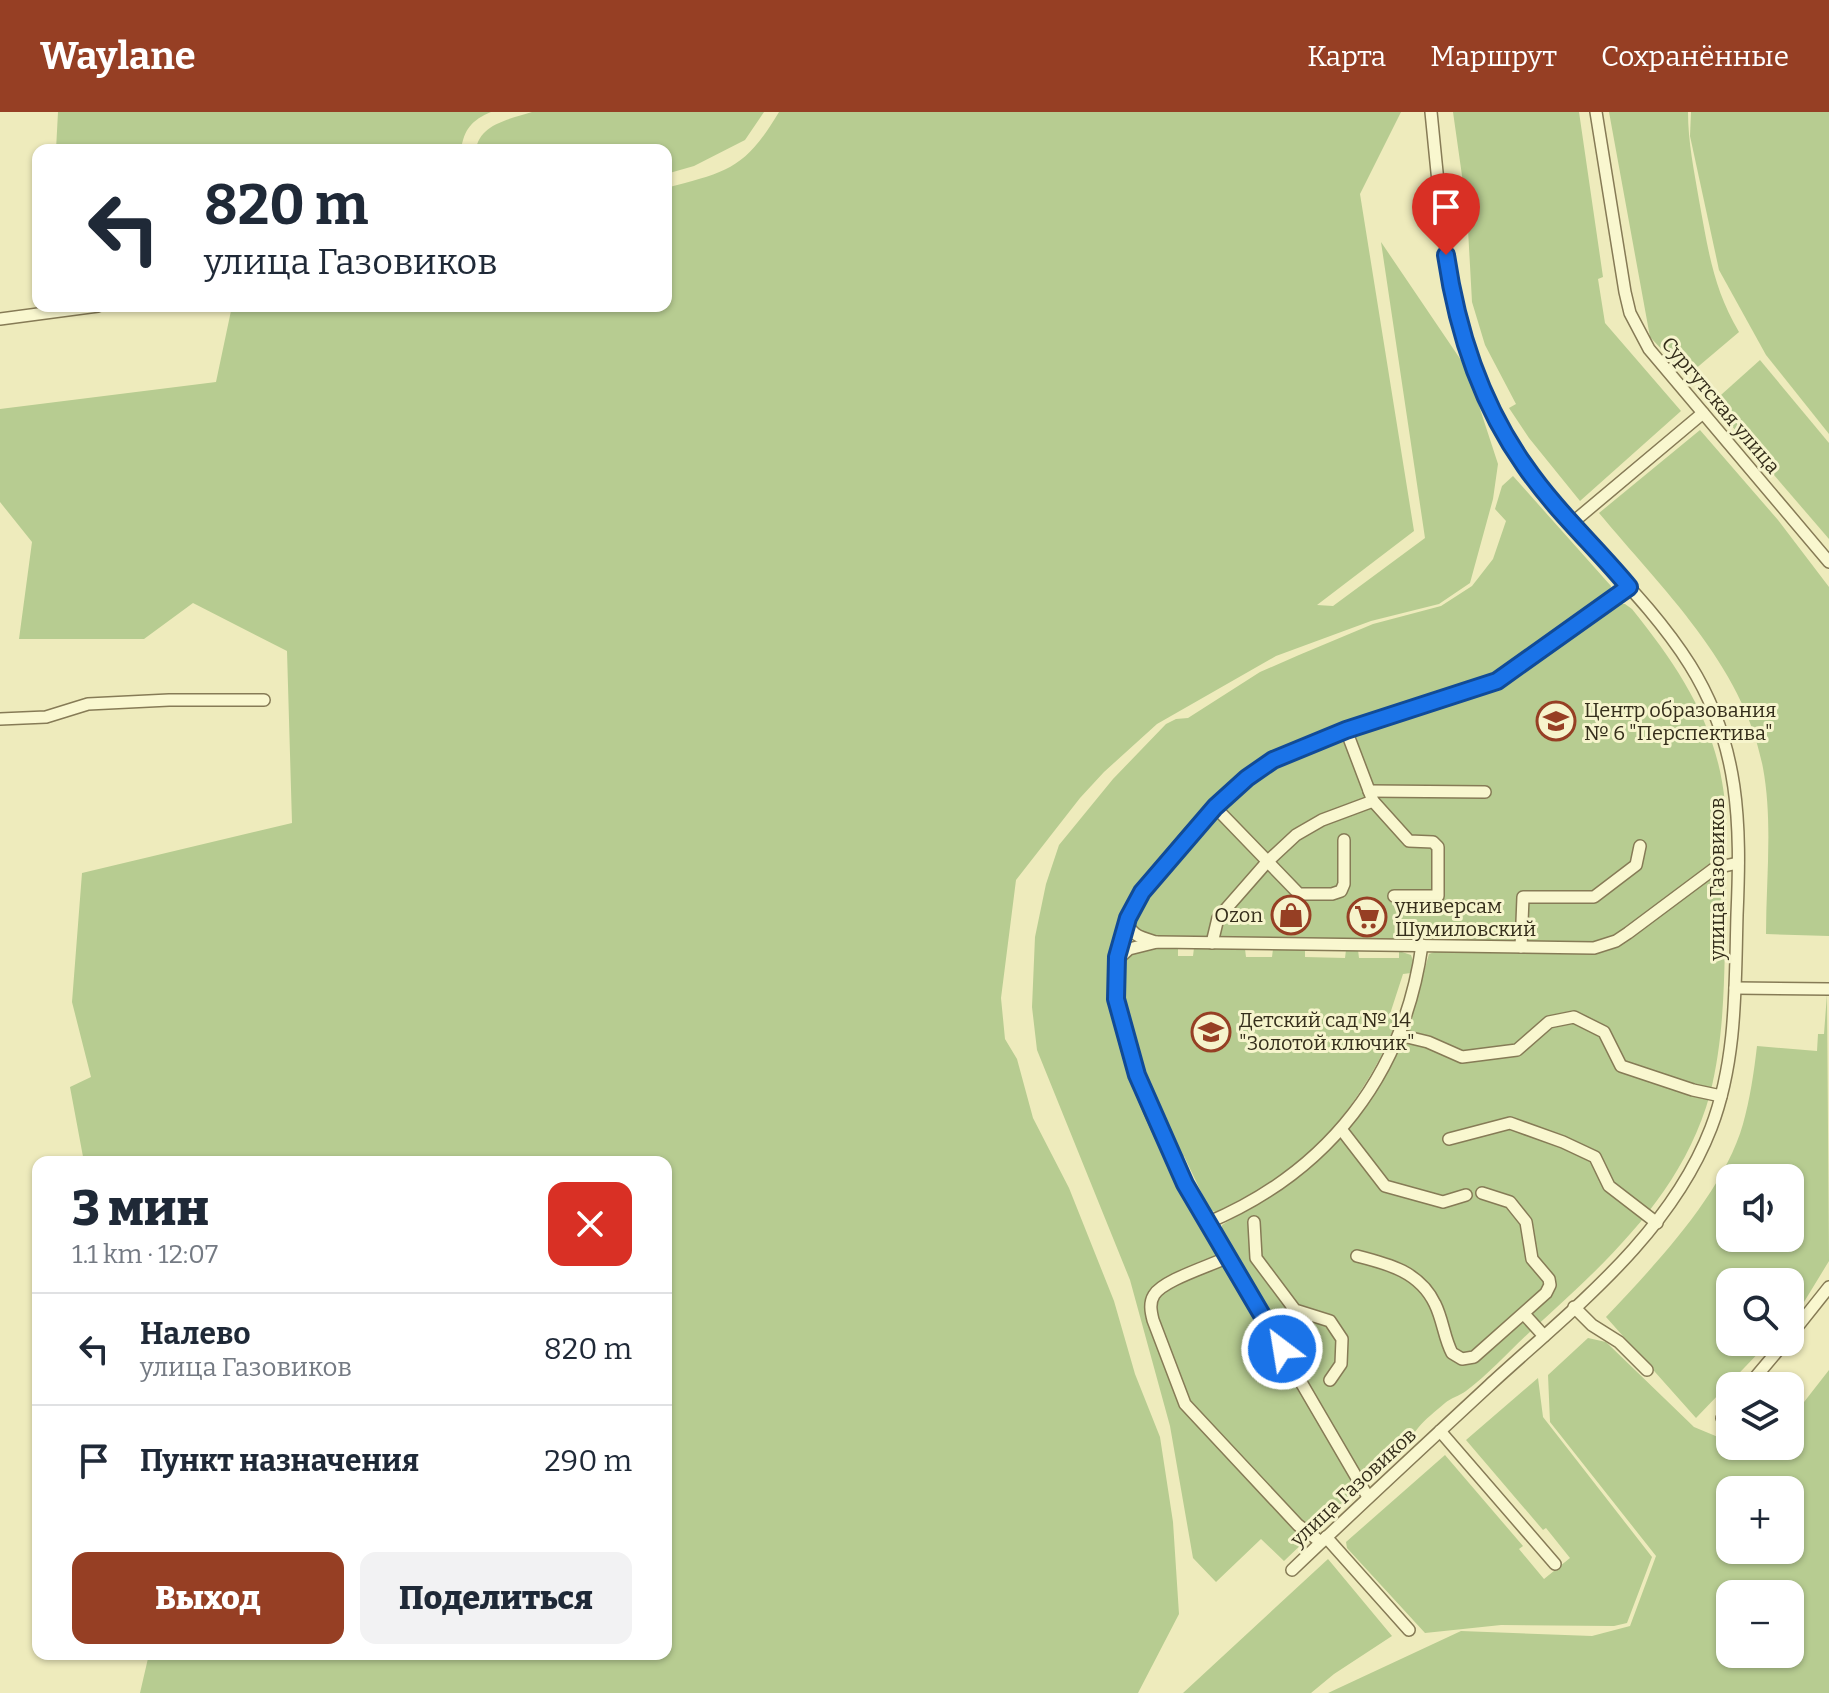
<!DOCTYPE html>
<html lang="ru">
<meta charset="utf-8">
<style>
body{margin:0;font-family:Bitter,serif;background:#f2f2f3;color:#1f2937;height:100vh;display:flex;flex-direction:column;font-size:30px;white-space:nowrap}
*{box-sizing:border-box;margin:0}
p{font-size:26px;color:#747a83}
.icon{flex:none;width:44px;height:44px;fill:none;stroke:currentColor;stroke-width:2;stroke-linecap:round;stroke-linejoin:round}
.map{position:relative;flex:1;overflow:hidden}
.drawer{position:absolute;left:32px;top:1044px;width:640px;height:504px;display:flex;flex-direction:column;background:#fff;border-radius:16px;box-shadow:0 2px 6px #0004}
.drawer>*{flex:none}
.guide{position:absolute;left:32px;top:32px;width:640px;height:168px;border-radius:16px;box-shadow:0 2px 6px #0004;background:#fff;color:#1f2937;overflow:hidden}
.buttons{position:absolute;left:1716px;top:1052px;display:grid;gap:16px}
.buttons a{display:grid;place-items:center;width:88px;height:88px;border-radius:16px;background:#fff;box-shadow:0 2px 6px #0004;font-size:40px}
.pin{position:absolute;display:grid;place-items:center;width:68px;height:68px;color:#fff;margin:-82px -34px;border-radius:50% 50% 50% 0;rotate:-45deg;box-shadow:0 0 8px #0007}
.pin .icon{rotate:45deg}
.me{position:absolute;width:88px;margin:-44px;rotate:329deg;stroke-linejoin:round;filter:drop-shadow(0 0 6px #0008)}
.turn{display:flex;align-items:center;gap:28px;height:168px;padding:0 40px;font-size:36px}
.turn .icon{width:104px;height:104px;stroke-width:2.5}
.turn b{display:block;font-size:56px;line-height:68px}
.round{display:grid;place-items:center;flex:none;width:84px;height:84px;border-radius:16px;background:#f2f2f3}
.headline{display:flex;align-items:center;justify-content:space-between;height:136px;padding:0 40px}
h1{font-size:48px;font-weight:800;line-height:60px}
.action{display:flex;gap:16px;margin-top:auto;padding:16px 40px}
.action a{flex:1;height:92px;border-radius:16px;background:#963f24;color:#fff;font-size:32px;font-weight:800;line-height:92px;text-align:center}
.action a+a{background:#f2f2f3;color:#1f2937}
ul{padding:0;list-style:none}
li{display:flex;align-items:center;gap:24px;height:112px;padding:0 40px;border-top:2px solid #e0e1e3}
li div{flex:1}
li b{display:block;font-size:30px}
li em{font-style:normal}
header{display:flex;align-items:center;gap:48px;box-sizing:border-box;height:112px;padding:0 40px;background:#963f24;color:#fff}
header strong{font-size:38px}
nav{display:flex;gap:44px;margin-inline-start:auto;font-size:28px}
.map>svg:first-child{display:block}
</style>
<header>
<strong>Waylane</strong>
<nav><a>Карта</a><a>Маршрут</a><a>Сохранённые</a></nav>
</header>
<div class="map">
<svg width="1829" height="1581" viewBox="0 0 1829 1581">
<rect width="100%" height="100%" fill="#eeebbc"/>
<g fill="#b7cc91" fill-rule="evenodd">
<path d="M 58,0 L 491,0 C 472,8 464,17 461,38 L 56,38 Z"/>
<path d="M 532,0 L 764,0 L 745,28 L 694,54 L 666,62 L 666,38 L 476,38 C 479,12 510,7 532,0 Z"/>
<path d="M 779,0 L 1401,0 L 1360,82 L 1414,419 L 1317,493 L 1333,494 L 1425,426 L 1381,130 L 1467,257 L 1498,352 L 1493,387 L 1470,471 L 1439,492 L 1371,509 L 1276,544 L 1157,612 L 1104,660 L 1080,686 L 1016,768 L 1001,886 L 1005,927 L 1017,947 L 1033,1006 L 1069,1076 L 1114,1189 L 1135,1262 L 1160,1325 L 1173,1410 L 1179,1502 L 1138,1581 L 140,1581 L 149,1542 L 666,1542 L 666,1050 L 84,1050 L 70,975 L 91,965 L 72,890 L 82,761 L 292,711 L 287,539 L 193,491 L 144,527 L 19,527 L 32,430 L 0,390 L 0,297 L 216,270 L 232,194 L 666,194 L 666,76 C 728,60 745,57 779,0 Z"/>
<path d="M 1453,0 L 1579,0 L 1603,165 L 1598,167 L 1605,211 L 1681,299 L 1580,389 L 1529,326 L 1509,296 L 1516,292 L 1485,233 L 1472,190 L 1467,99 Z"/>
<path d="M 1609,0 L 1688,0 C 1688,30 1694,58 1699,88 C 1708,137 1713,176 1739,220 L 1687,264 L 1650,225 Z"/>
<path d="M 1691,0 L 1829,0 L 1829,322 L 1766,243 L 1719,158 L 1690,24 Z"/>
<path d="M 1760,248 L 1829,331 L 1829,427 L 1712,291 Z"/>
<path d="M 1700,318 L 1778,408 L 1829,475 L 1829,824 L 1766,822 C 1766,768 1773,710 1763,656 C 1744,554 1663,478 1599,401 Z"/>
<path d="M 1513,364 L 1611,474 L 1609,483 L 1494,564 L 1306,627 L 1270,643 L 1244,662 L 1211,692 L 1137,777 L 1115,827 L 1111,855 L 1111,887 L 1117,917 L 1132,965 L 1154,1018 L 1180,1075 L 1355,1374 L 1351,1385 L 1284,1449 L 1261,1427 L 1216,1470 L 1193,1446 L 1170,1314 L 1130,1168 L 1037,938 L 1032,895 L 1035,825 L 1046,772 L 1059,733 L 1113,667 L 1166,612 L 1176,607 L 1188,606 L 1260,560 L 1299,543 L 1373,512 L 1441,494 L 1472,474 L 1493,447 L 1506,409 L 1495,397 L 1502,374 Z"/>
<path d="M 1615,492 L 1625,492 L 1632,497 C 1680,557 1717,612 1725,691 C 1727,710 1730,729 1719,745 L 1625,817 L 1614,824 L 1593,831 L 1158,825 L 1137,818 L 1132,812 L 1146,783 L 1170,752 L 1226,691 L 1276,653 L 1348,623 L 1499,574 Z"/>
<path d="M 1711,766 L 1719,766 L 1726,775 C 1724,844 1727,915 1710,982 C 1683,1081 1607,1150 1533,1217 C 1511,1237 1490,1261 1466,1279 C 1459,1284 1451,1286 1445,1291 C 1436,1299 1425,1307 1418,1316 C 1407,1330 1385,1364 1365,1363 L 1359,1358 L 1222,1124 L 1222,1113 L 1298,1065 L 1329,1038 L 1369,990 L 1391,954 L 1408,916 L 1429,842 L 1437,839 L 1579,842 L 1607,839 L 1631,826 Z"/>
<path d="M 1158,836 L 1178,836 L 1178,844 L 1193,844 L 1194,836 L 1245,837 L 1246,845 L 1272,845 L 1273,837 L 1305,838 L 1305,845 L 1345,846 L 1346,838 L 1358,838 L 1359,846 L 1399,846 L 1399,839 L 1411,843 L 1413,849 L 1411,861 L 1403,862 L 1390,902 L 1398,907 C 1366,988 1301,1071 1216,1100 L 1208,1098 L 1201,1088 L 1204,1086 L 1184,1044 L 1179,1046 C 1150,985 1122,921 1123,853 L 1132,842 Z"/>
<path d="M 1827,882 L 1829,1149 L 1804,1190 L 1790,1206 L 1790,1170 L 1730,1170 L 1730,1230 L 1769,1230 L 1696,1306 L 1606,1205 C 1655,1153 1723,1082 1743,1012 C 1750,987 1754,960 1757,934 L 1817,939 L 1818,922 L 1824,922 ZM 1730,1066 L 1790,1066 L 1790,1126 L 1730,1126 Z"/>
<path d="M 1588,1226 L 1606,1230 L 1694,1315 L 1730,1330 L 1730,1334 L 1790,1334 L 1790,1308 L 1829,1258 L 1829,1581 L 1328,1581 L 1461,1519 L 1592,1524 L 1630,1514 L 1656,1444 L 1550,1310 L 1548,1263 ZM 1730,1378 L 1790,1378 L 1790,1438 L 1730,1438 ZM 1730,1482 L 1790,1482 L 1790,1542 L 1730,1542 Z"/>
<path d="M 1538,1266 L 1543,1305 L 1652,1445 L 1627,1511 L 1614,1514 L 1501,1513 L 1425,1521 L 1347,1436 L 1346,1430 L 1445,1343 L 1523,1434 L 1519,1437 L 1544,1467 L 1570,1446 L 1546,1416 L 1543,1418 L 1466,1328 Z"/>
<path d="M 1328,1447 L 1392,1524 L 1334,1562 L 1311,1581 L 1183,1581 Z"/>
</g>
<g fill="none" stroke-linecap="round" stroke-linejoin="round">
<g stroke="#867b56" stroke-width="14">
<g id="minor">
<path d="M 1596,0 L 1625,180 L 1630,201 L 1649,237 L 1829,450"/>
<path d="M 0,207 L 98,194"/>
<path d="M 1572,411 L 1703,301"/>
<path d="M 0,607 L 46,605 L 88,592 L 169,588 L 264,588"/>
<path d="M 1346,618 L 1373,689 L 1409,729 L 1433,730 L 1438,735 L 1438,784 L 1394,784"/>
<path d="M 1369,679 L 1485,680"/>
<path d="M 1215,695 L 1299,782 L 1332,782 L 1341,779 L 1344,772 L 1344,728"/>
<path d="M 1128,806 C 1127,823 1143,826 1156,830"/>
<path d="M 1212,831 L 1218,806 L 1267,750 L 1296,723 L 1322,708 L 1373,689"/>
<path d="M 1521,835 L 1523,785 L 1594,785 L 1636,753 L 1640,734"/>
<path d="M 1118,847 L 1129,837 L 1157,830 L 1594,836 L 1616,829 L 1628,821 L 1715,756 L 1738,751"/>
<path d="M 1735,876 L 1829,877"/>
<path d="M 1399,923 L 1428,930 L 1462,945 L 1517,938 L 1549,910 L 1574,905 L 1604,920 L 1621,954 L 1693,978 L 1721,984"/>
<path d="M 1341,1017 L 1385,1074 L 1443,1090 L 1466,1083"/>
<path d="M 1449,1027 L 1510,1011 L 1563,1030 L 1595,1045 L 1609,1074 L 1657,1111"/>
<path d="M 1254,1110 L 1256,1146 L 1295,1198 L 1330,1209 L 1342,1227 L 1341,1252 L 1330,1268"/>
<path d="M 1207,1111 C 1328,1060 1404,963 1422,833"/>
<path d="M 1357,1144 C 1389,1152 1420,1160 1435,1192 C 1443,1208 1444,1226 1452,1241 L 1462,1247 L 1474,1245 L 1546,1181 L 1550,1173 L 1549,1167 L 1532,1147 L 1526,1110 L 1510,1090 L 1482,1081"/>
<path d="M 1228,1145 C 1210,1154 1163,1168 1154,1183 C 1149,1191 1151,1200 1153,1208 L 1185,1292 L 1298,1413 L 1321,1430"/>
<path d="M 1574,1195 L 1592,1213 L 1619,1230 L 1647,1258"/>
<path d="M 1524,1202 L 1544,1224"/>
<path d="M 1268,1214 L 1295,1198"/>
<path d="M 1790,1224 L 1829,1175"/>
<path d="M 1748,1274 L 1785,1230"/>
<path d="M 1722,1306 L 1730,1296"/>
<path d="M 1440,1319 L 1555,1452"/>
<path d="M 1368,1385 C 1322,1305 1275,1225 1228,1145 C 1181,1066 1106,940 1117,846 C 1124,783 1219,678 1274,648 C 1327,619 1389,604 1446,585 C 1462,580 1479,576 1495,569 C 1509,563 1523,550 1536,541 C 1567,519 1598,497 1629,475"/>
<path d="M 1326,1425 L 1409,1518"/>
<path d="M 1292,1458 C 1359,1394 1426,1332 1494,1269 C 1575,1195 1670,1122 1711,1016 C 1737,948 1735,875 1737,803 C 1741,712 1740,633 1690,553 C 1644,480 1574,424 1525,354 C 1449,247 1444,125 1431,0"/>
</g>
</g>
<use href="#minor" stroke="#f9f7cf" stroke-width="11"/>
</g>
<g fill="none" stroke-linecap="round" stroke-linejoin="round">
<g stroke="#114b97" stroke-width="20">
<path id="route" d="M 1282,1237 L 1185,1072 L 1137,963 L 1116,887 L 1117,845 L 1128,806 L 1142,780 L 1215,695 L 1247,666 L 1273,648 L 1346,618 L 1497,569 L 1629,475 C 1596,435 1555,398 1525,354 C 1481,292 1457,218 1446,143"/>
</g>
<use href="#route" stroke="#1a73e8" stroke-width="14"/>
</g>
<defs>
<g id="school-ring" transform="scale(2)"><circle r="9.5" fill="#f6f4cc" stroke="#963f24" stroke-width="1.5"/><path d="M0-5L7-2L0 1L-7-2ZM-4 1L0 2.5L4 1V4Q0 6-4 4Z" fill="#963f24"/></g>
<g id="shop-ring" transform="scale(2)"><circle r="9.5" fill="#f6f4cc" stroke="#963f24" stroke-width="1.5"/><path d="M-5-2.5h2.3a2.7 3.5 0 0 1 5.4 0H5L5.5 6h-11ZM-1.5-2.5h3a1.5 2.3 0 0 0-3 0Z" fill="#963f24"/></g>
<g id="supermarket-ring" transform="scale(2)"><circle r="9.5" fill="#f6f4cc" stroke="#963f24" stroke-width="1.5"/><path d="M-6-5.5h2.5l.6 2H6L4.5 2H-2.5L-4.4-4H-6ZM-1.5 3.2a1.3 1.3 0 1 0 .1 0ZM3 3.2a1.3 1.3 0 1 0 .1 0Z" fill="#963f24"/></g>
</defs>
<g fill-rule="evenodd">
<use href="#school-ring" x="1556" y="609"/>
<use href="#shop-ring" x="1291" y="803"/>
<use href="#supermarket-ring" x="1367" y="805"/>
<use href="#school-ring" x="1211" y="920"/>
</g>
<g text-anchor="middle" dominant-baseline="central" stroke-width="6" stroke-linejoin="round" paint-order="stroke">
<g font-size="20" fill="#352e1b" stroke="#f6f4cc">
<text transform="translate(1721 293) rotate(50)">Сургутская улица</text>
<text transform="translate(1717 767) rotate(-90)">улица Газовиков</text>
<text transform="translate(1353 1375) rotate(-43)">улица Газовиков</text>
</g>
<g font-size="20" fill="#352e1b" stroke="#f6f4cc" text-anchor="start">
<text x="1584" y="598">Центр образования<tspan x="1584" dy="23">№ 6 "Перспектива"</tspan></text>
<text x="1395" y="794">универсам<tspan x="1395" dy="23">Шумиловский</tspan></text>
<text x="1263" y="803" text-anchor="end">Ozon</text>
<text x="1239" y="908">Детский сад № 14<tspan x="1239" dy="23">"Золотой ключик"</tspan></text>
</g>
</g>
</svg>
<div class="buttons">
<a><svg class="icon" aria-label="sound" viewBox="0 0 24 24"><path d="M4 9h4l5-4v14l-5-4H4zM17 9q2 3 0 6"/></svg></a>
<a><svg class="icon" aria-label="search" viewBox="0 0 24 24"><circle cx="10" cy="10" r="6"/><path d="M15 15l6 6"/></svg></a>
<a><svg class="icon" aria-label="layers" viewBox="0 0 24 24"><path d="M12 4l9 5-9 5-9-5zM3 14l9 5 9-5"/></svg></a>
<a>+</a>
<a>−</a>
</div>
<div class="pin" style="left:1446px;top:143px;background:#d93025"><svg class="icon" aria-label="arrive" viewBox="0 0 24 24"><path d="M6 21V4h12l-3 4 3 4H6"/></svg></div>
<svg class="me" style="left:1282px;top:1237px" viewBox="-20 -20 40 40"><circle r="17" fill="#1a73e8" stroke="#fff" stroke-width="3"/><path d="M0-11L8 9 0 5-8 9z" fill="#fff"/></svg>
<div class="guide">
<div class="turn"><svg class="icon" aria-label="left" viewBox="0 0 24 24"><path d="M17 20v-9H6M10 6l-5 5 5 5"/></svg><div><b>820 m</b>улица Газовиков</div></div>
</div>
<section class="drawer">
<div class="headline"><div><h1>3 мин</h1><p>1.1 km · 12:07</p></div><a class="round" style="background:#d93025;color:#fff"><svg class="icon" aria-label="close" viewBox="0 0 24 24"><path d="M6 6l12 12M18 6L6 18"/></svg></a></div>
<ul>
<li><svg class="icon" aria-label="left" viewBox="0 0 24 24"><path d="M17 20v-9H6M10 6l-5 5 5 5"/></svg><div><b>Налево</b><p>улица Газовиков</p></div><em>820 m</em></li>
<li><svg class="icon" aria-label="arrive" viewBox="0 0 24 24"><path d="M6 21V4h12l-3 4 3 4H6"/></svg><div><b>Пункт назначения</b></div><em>290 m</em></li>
</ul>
<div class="action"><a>Выход</a><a>Поделиться</a></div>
</section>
</div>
